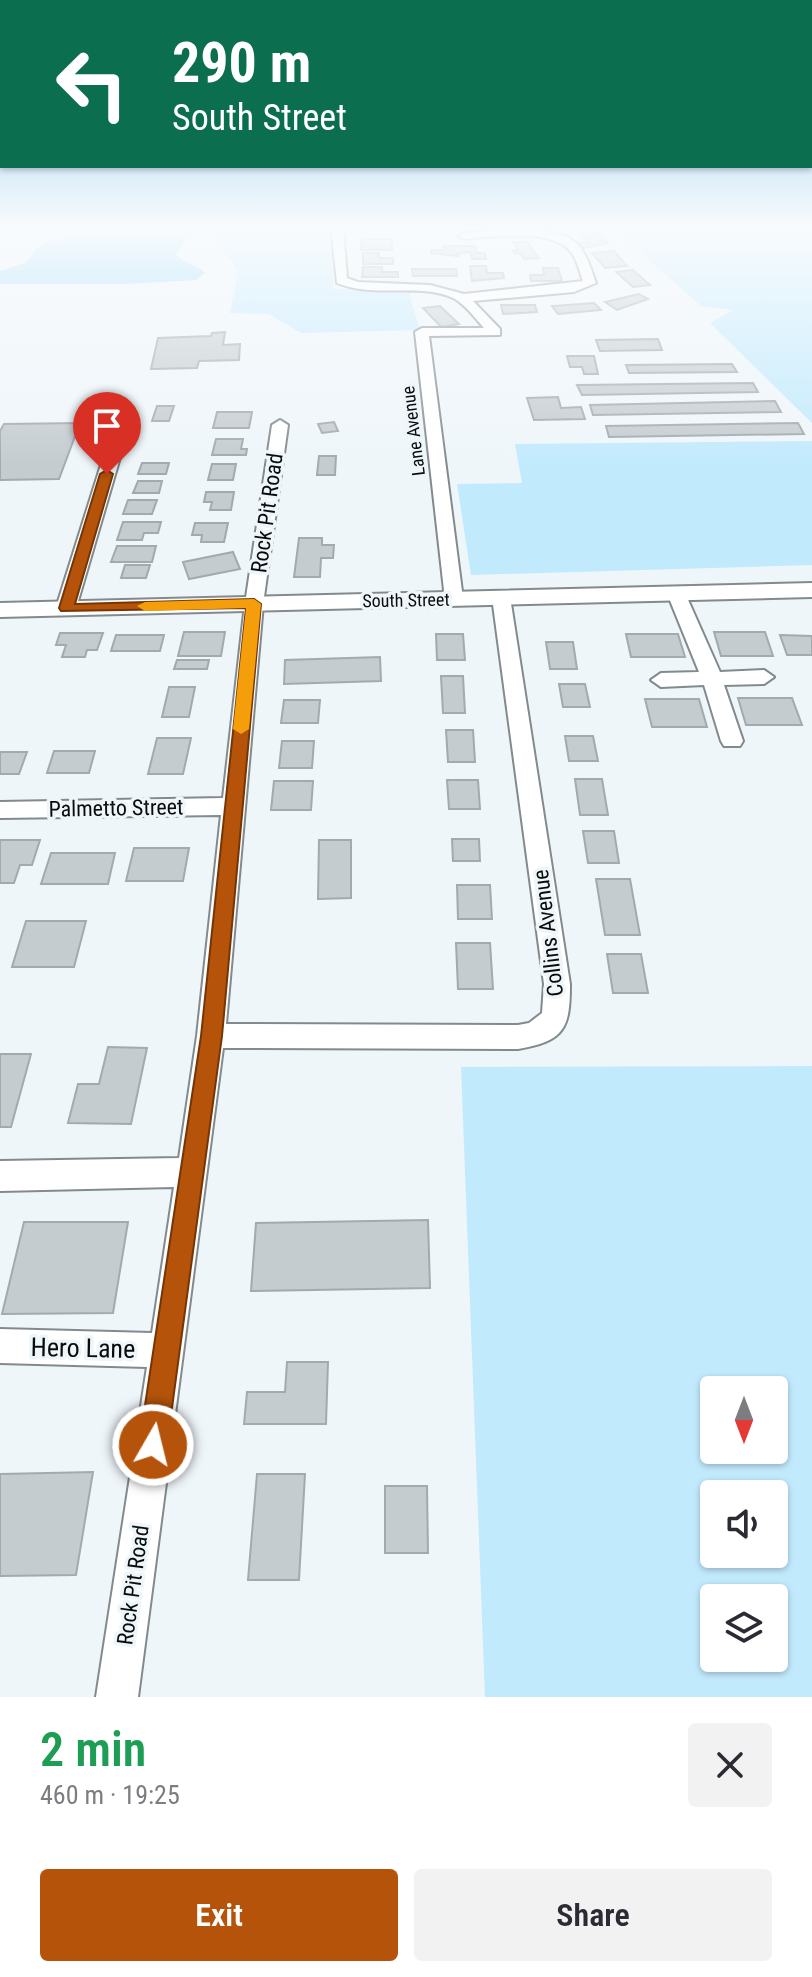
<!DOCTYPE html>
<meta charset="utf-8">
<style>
body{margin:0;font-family:"Roboto Condensed",sans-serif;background:#f2f2f3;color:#2b2b33;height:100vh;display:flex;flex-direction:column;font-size:30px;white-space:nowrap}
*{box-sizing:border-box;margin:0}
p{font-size:26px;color:#7c7c81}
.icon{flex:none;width:44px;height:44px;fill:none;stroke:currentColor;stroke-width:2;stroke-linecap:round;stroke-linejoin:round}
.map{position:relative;height:1697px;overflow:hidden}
.drawer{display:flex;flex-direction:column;background:#fff;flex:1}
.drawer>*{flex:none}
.guide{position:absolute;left:0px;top:0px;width:812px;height:168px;box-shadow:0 2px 6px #0004;background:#0b6e4f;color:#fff;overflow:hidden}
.needle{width:52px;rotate:180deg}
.buttons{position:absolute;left:700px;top:1376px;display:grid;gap:16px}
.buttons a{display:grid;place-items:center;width:88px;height:88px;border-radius:8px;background:#fff;box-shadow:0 2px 6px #0004;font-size:40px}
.pin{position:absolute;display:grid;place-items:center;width:68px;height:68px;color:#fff;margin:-82px -34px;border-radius:50% 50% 50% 0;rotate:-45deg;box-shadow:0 0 8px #0007}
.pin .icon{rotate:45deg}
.me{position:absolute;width:88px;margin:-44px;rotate:8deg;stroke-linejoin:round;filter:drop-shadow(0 0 6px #0008)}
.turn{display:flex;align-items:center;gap:28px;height:168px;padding:0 40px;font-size:36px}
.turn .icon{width:104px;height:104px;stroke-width:2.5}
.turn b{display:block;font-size:56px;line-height:68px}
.round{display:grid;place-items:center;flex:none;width:84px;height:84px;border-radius:8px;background:#f2f2f3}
.summary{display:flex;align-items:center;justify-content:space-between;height:136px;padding:0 40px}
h1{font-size:48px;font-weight:600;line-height:60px;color:#1e9e55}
.button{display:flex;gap:16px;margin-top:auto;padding:16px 40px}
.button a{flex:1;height:92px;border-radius:8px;background:#b45309;color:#fff;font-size:32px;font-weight:600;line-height:92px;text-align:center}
.button a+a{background:#f2f2f3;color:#2b2b33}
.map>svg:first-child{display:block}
</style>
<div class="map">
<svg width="812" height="1697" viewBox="0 0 812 1697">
<rect width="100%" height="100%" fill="#eff6fa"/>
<g fill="#c2eafd" fill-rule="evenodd">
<path d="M 211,227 L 331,227 L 334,289 L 408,290 L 420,330 L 301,333 L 269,314 L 230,313 L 239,271 L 209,234 Z"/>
<path d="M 611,227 L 812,227 L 812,423 L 710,323 L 733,310 L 701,306 Z"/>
<path d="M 812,441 L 812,565 L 471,575 L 457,484 L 522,483 L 515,444 Z"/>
<path d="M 812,1066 L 812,1697 L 485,1697 L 461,1067 ZM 774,1390 L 774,1450 L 714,1450 L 714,1390 ZM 774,1494 L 774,1554 L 714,1554 L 714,1494 ZM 774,1598 L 774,1658 L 714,1658 L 714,1598 Z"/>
</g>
<path fill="#92d6f5" d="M 107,227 L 201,227 L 184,242 L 176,254 C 185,265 195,263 205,273 L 196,280 L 125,284 L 0,284 L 0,271 L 27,262 L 37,248 L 52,241 Z"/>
<g fill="#c5ccd0" stroke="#a2aaad" stroke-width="2">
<path d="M 595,230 L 608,243 L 584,248 L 580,243 L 590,242 L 580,232 Z"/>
<path d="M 362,239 L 392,239 L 392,250 L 361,250 Z"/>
<path d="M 513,242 L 527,242 L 539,258 L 524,259 L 520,253 L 515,254 L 513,251 L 518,250 Z"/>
<path d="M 444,246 L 475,246 L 476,253 L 485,253 L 486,259 L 472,259 L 470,252 L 458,253 L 459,256 L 431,253 L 431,250 L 445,250 Z"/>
<path d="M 614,251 L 627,266 L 605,268 L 592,253 Z"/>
<path d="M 363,253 L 379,253 L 379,258 L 393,258 L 393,264 L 363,264 Z"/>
<path d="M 470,266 L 486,266 L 487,273 L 503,273 L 504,278 L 472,281 Z"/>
<path d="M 363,267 L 382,267 L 382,272 L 398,272 L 398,277 L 362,277 Z"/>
<path d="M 543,268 L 558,268 L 562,281 L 531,281 L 530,275 L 544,275 Z"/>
<path d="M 412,269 L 456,269 L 457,276 L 413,276 Z"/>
<path d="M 633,270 L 650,285 L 633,287 L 616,272 Z"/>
<path d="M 639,294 L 648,299 L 617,310 L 605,302 Z"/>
<path d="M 594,303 L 601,310 L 558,314 L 552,306 Z"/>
<path d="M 501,305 L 535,305 L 537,312 L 503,314 Z"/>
<path d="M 440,306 L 459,324 L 441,327 L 423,308 Z"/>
<path d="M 225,332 L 223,345 L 240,344 L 239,360 L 199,361 L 197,368 L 151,369 L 158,338 L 211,336 L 212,333 Z"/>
<path d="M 658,339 L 662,350 L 600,351 L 596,340 Z"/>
<path d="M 567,356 L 594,356 L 598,374 L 584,374 L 582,367 L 570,367 Z"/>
<path d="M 732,364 L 737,372 L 629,373 L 626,365 Z"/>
<path d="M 753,383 L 758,392 L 582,395 L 577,385 Z"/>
<path d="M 558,397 L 561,408 L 581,407 L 585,419 L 534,420 L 527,398 Z"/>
<path d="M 775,401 L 781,412 L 593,415 L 590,405 Z"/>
<path d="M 157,406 L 174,406 L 169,421 L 152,421 Z"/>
<path d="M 217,412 L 252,412 L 249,428 L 213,428 Z"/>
<path d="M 334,422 L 338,431 L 322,433 L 318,424 Z"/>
<path d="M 80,423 L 59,479 L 0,480 L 0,431 L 4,424 Z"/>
<path d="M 798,423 L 804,434 L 609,437 L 606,426 Z"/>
<path d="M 216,439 L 243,439 L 241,449 L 247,449 L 246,455 L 212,455 Z"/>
<path d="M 319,456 L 336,456 L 335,475 L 317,475 Z"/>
<path d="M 142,463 L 169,463 L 166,474 L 138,474 Z"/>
<path d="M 212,464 L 236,464 L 233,480 L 208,480 Z"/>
<path d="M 138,481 L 162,481 L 159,493 L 133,493 Z"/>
<path d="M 206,492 L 234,492 L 231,510 L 210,510 L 212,502 L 204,502 Z"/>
<path d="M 128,500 L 157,500 L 152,514 L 123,514 Z"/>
<path d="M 123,522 L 161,522 L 158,533 L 144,533 L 142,540 L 117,540 Z"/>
<path d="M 195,523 L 228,523 L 224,542 L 201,542 L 202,535 L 192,535 Z"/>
<path d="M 299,538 L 322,538 L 322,545 L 334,545 L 333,558 L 321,558 L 320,577 L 294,577 Z"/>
<path d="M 117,546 L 156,546 L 152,562 L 111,562 Z"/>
<path d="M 233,552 L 240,569 L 189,579 L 183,562 Z"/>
<path d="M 125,565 L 150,565 L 146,578 L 121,578 Z"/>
<path d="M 184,632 L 225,632 L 221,656 L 178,656 Z"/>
<path d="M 714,632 L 765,632 L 773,656 L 721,656 Z"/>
<path d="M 60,633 L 103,633 L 97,650 L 87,650 L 85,657 L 62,657 L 66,645 L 56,645 Z"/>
<path d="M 436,634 L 463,634 L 465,660 L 437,660 Z"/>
<path d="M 626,634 L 678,634 L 685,657 L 631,657 Z"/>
<path d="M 116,635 L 164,635 L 160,651 L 111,651 Z"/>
<path d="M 780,635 L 812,636 L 812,655 L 787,655 Z"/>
<path d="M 546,642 L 573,642 L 577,669 L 550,669 Z"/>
<path d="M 380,657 L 381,681 L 284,684 L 285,660 Z"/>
<path d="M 177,660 L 209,660 L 207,669 L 174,669 Z"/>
<path d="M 441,676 L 463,676 L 465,713 L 443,713 Z"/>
<path d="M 559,684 L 585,684 L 590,707 L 563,707 Z"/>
<path d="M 169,687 L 195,687 L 189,717 L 162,717 Z"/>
<path d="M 738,698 L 792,698 L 802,725 L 746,725 Z"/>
<path d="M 645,699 L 699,699 L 707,727 L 652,727 Z"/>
<path d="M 284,700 L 320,700 L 318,723 L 281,723 Z"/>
<path d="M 446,730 L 473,730 L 475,762 L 448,762 Z"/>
<path d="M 565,736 L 593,736 L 598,761 L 569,761 Z"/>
<path d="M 157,738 L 191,738 L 183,774 L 148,774 Z"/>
<path d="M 282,741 L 314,741 L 312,768 L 279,768 Z"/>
<path d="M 54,751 L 95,751 L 89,773 L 47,773 Z"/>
<path d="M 0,752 L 27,752 L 19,774 L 0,774 Z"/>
<path d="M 575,779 L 602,779 L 608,815 L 580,815 Z"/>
<path d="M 447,780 L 478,780 L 480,809 L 449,809 Z"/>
<path d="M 274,781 L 313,781 L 311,810 L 271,810 Z"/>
<path d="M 583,831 L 614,831 L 619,863 L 588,863 Z"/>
<path d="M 452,839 L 479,839 L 480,861 L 453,861 Z"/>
<path d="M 0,840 L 40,840 L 32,865 L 20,865 L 14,883 L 0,883 Z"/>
<path d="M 319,840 L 351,840 L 351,898 L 318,899 Z"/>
<path d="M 134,848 L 189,848 L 183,881 L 126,881 Z"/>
<path d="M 51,853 L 115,853 L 108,884 L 41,884 Z"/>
<path d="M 596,879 L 630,879 L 640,935 L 605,935 Z"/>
<path d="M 457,885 L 490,885 L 492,919 L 458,919 Z"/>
<path d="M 26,921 L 86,921 L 74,967 L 12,967 Z"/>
<path d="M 456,943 L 490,943 L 493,989 L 458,989 Z"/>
<path d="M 607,954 L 641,954 L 648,993 L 613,993 Z"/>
<path d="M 108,1047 L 147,1048 L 131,1124 L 68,1123 L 78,1084 L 99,1084 Z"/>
<path d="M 0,1054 L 31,1054 L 11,1127 L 0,1127 Z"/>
<path d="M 428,1220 L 430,1288 L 251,1291 L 256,1223 Z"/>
<path d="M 24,1222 L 128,1222 L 113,1313 L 2,1314 Z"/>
<path d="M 287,1362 L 328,1362 L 326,1424 L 244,1424 L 247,1392 L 285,1392 Z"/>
<path d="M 93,1472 L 76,1575 L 0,1576 L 0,1474 Z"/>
<path d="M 257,1474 L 305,1474 L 299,1580 L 248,1580 Z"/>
<path d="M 385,1486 L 427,1486 L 428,1553 L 385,1553 Z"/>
</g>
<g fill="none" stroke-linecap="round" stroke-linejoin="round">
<g stroke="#838a8d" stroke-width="4">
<g id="minor">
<path d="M 331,227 L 343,227 L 347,278 L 358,282 L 430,285 L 464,294 L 583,281 C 579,270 576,254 566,247 C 544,229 490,237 464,239 L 458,236 L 464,233 C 493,230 553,222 576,243 C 587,253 591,270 596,283 L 574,292 L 473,301 L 500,329 L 500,335 L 429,336 L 463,599 L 461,603 L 447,603 L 445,599 L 415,332 L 422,328 L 484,328 C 475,318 465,304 453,298 C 419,282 376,299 337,283 Z"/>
<path d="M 123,415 L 131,420 L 76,608 L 66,614 L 59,612 L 56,608 L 115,420 Z"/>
<path d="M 280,420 L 288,425 L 263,604 L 226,1024 L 518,1025 L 529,1023 L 542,1013 L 544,984 L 492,597 L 501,591 L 510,597 L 570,984 C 570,1028 565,1041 518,1049 L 223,1048 L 138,1697 L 96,1697 L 147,1367 L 0,1363 L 0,1329 L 152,1333 L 174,1187 L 0,1191 L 0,1161 L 179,1158 L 197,1036 L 221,815 L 0,818 L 0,802 L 223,798 L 245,604 L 272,425 Z"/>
<path d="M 676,587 L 685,593 L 720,672 L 764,670 L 774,677 L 764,684 L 724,685 L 743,741 L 740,746 L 724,746 L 721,741 L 704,685 L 661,687 L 651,680 L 661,673 L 699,672 L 667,593 Z"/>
</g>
</g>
<g stroke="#838a8d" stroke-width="4">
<path id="major" d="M 812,583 L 812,597 L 0,617 L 0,603 Z"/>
</g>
<use href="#minor" fill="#fff" fill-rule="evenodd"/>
<use href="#major" fill="#fff" fill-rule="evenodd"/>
</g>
<linearGradient id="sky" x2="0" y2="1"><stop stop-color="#85c2ed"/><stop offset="0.49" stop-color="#f8fbfd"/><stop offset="1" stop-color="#f8fbfd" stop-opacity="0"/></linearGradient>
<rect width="812" height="465" fill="url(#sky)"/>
<path fill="#b45309" stroke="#753606" stroke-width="2" d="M 107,470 L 113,474 L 75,604 L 254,599 L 261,604 L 222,1036 L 167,1445 L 163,1455 L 153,1459 L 143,1455 L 139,1445 L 201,1036 L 246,608 L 61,611 L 59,608 L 100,474 Z"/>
<path fill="#f59e0b" d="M 254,599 L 261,604 L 249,729 L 241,734 L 233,729 L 246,608 L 145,611 L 137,606 L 145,602 Z"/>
<g text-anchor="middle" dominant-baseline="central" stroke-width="7" stroke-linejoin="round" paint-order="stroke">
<g font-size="18" fill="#090c0d" stroke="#eff6fa">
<text transform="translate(413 431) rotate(-97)">Lane Avenue</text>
<text transform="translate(406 600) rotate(-1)">South Street</text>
</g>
<g font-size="22" fill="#090c0d" stroke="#eff6fa">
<text transform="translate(267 513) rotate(-82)">Rock Pit Road</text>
<text transform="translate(116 808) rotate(-1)">Palmetto Street</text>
<text transform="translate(548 933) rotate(-97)">Collins Avenue</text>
<text transform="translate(133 1585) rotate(-82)">Rock Pit Road</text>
</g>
<g font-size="26" fill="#090c0d" stroke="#eff6fa">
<text transform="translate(83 1348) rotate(1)">Hero Lane</text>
</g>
</g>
</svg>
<div class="buttons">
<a><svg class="needle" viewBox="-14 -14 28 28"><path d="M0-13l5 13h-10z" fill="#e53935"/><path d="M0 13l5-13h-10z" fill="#7c7c81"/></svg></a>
<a><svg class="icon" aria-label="sound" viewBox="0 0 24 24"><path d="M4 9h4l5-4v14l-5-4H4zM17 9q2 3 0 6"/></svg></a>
<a><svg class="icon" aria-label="layers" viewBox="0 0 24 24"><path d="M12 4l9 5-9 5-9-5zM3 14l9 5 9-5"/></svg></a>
</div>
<div class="pin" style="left:107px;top:474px;background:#d93025"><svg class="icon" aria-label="arrive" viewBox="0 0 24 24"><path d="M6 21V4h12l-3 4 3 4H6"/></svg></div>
<svg class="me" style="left:153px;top:1445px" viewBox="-20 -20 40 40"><circle r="17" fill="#b45309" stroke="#fff" stroke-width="3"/><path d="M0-11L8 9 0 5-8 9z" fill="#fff"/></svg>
<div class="guide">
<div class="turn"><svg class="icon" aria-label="left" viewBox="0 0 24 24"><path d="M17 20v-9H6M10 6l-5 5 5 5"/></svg><div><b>290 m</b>South Street</div></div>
</div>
</div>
<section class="drawer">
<div class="summary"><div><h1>2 min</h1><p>460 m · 19:25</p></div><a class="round"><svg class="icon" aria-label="close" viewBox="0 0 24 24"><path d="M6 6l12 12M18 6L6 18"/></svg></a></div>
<div class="button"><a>Exit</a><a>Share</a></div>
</section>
